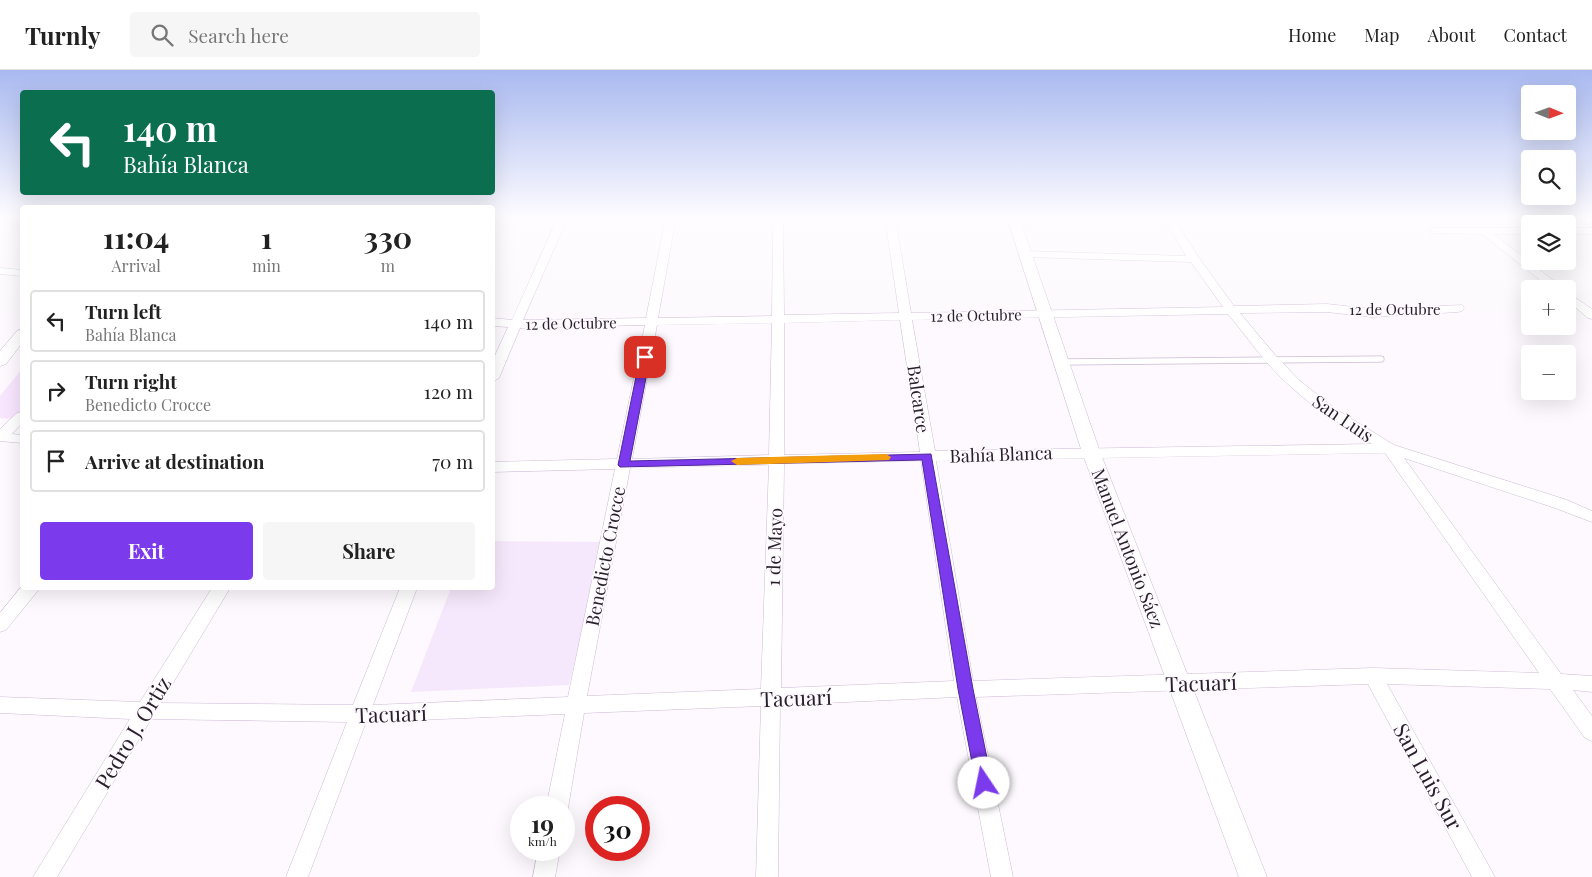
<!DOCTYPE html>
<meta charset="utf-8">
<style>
body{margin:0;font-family:"Playfair Display",serif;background:#f6f6f6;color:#222;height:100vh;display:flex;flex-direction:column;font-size:19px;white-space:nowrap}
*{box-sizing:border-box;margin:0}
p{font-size:16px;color:#767676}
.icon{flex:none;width:28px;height:28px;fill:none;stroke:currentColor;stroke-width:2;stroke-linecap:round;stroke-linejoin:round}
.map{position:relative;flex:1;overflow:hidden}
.drawer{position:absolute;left:20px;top:135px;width:475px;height:385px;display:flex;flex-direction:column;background:#fff;border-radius:5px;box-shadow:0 5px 20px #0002}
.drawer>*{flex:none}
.banner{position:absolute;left:20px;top:20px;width:475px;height:105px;border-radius:5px;box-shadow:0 5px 20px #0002;background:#0b6e4f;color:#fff;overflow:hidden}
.needle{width:32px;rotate:91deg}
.controls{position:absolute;left:1521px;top:15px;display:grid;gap:10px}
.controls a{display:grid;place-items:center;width:55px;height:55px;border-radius:5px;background:#fff;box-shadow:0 5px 20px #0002;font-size:25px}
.speed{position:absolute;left:510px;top:726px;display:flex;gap:10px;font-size:25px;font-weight:700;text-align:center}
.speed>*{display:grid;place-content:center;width:65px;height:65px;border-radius:50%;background:#fff;box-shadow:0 5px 20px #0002;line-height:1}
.speed small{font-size:12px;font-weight:400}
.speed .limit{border:8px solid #d22;background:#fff;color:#111}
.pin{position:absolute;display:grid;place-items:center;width:42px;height:42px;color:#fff;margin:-21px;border-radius:10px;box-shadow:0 2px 8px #0006}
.me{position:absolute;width:55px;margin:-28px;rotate:349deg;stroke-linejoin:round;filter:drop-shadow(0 0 4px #0008)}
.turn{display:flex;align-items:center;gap:18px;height:105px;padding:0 20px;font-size:22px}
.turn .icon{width:65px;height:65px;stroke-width:2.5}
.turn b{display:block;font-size:35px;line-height:42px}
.eta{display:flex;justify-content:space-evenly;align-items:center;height:85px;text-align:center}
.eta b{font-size:30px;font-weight:700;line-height:35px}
.action{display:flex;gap:10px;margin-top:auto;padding:10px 20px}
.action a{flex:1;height:58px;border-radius:5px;background:#7c3aed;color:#fff;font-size:20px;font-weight:700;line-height:58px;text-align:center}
.action a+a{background:#f6f6f6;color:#222}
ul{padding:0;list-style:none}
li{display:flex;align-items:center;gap:15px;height:62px;margin:0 10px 8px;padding:0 10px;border:2px solid #e0e0e0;border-radius:5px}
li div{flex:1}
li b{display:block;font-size:19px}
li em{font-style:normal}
header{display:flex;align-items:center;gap:30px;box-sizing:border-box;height:70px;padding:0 25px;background:#fff;border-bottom:1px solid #e0e0e0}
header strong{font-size:24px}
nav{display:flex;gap:28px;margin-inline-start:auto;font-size:18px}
.search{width:350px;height:45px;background:#f6f6f6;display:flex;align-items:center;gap:12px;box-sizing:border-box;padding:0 18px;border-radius:5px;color:#767676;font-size:19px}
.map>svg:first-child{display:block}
</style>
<header>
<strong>Turnly</strong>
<div class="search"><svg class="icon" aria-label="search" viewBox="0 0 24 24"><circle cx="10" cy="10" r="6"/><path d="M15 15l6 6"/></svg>Search here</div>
<nav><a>Home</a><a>Map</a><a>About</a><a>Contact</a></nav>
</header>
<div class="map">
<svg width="1592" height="807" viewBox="0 0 1592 807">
<rect width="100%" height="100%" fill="#fdf9fe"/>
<path fill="#f6e8fc" d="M 493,471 L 604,472 L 569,615 L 411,622 L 451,518 L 492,518 Z"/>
<path fill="#f7e6fe" d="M 22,299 L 22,343 L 16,349 L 0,348 L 0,326 Z"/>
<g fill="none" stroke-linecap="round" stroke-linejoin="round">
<g stroke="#cdbad5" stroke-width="7">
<path id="service" d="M 1062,292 L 1381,289"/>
</g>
<g stroke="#cdbad5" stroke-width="1">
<g id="minor">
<path d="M 558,147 L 568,147 L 523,250 L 646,248 L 666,147 L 676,147 L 658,248 L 772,246 L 773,147 L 783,147 L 784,245 L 899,243 L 885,147 L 895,147 L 911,243 L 1223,237 L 1191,192 L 1025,187 L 1020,184 L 1025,181 L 1186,186 L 1163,147 L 1173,147 L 1199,188 L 1234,236 L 1327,234 L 1372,239 L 1462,235 L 1464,238 L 1462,241 L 1458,242 L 1372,247 L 1327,242 L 1240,243 L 1275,285 L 1299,310 L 1334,338 L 1394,375 L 1567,430 L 1592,441 L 1592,452 L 1555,438 L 1404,388 L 1561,604 L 1592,606 L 1592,622 L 1573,620 L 1592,646 L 1592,671 L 1585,668 L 1550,619 L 1387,614 L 1495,807 L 1472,807 L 1368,614 L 976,627 L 1013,807 L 991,807 L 957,627 L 780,635 L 778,807 L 756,807 L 761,636 L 584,643 L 568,738 L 564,745 L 564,738 L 546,738 L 565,644 L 366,652 L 308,807 L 286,807 L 347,652 L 151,649 L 57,807 L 33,807 L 130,649 L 0,643 L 0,627 L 140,632 L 212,518 L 230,518 L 161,633 L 353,635 L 400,518 L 417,518 L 373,635 L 568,627 L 615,399 L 492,402 L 492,392 L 617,389 L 645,255 L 520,258 L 499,308 L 492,312 L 492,292 L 508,257 L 492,256 L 492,248 L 512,250 ZM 1226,244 L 1228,244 C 1248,268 1266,295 1290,316 C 1315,339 1343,356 1372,374 L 935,381 L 912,250 ZM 900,250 L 920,382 L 784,385 L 784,253 ZM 772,253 L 769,385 L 632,389 L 657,255 ZM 1385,383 L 1539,603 L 1373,598 L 973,611 L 936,391 ZM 921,391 L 954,611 L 781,618 L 784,394 ZM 769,395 L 761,619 L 587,626 L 630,398 Z"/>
<path d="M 1434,158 L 1530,158 L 1530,164 L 1494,164 L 1564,219 L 1551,219 L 1482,164 L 1430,163 L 1429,161 Z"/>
<rect x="1568" y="158" width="24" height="6"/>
<path d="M 0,198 L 22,200 L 22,206 L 0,204 Z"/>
<path d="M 1568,223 L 1592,239 L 1592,249 L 1588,248 L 1568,231 Z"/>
<path d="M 22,342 L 22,353 L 12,364 L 22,365 L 22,373 L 0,371 L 0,359 L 17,343 Z"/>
<path d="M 22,516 L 40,518 L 6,560 L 0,562 L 0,543 Z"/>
<path d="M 538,780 L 560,780 L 555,807 L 533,807 Z"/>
</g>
</g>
<g stroke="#cdbad5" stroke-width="1">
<g id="tertiary">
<path d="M 1007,147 L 1019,147 L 1100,382 L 1267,807 L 1239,807 L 1082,382 Z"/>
<path d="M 1576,147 L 1592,148 L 1592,157 Z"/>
<path d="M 22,259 L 22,273 L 6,294 L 0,296 L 0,281 L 17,261 Z"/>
</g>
</g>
<use href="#service" stroke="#fff" stroke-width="5.5"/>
<use href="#minor" fill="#fff" fill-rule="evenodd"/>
<use href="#tertiary" fill="#fff" fill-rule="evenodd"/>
</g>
<linearGradient id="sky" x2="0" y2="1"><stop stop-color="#a9b9f0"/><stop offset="0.57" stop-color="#fefcff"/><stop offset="1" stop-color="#fefcff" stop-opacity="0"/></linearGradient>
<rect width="1592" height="260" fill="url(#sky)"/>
<path fill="#7c3aed" stroke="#51269a" d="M 645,284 L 650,287 L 630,391 L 931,384 L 973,619 L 992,713 L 990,718 L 984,720 L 978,718 L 976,713 L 958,619 L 922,390 L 620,397 L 618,395 L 640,287 Z"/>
<path fill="#f59e0b" d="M 886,384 L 891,387 L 889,390 L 737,395 L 731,391 L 737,388 Z"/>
<g text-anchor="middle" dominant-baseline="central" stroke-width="4" stroke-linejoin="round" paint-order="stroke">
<g font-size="15" fill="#28212b" stroke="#fdf9fe">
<text x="1395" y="239">12 de Octubre</text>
<text transform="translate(976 245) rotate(-1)">12 de Octubre</text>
<text transform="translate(571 253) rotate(-1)">12 de Octubre</text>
</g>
<g font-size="18" fill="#28212b" stroke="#fdf9fe">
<text transform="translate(919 329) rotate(82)">Balcarce</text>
<text transform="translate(1343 348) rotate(34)">San Luis</text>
<text transform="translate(1001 384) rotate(-2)">Bahía Blanca</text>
<text transform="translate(774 477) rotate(-88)">1 de Mayo</text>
<text transform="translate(1128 478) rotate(69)">Manuel Antonio Sáez</text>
<text transform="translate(605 486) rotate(-79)">Benedicto Crocce</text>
</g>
<g font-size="21" fill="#28212b" stroke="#fdf9fe">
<text transform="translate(1201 612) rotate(-2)">Tacuarí</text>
<text transform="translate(796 627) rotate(-2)">Tacuarí</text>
<text transform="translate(391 643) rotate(-2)">Tacuarí</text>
<text transform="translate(132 662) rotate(-59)">Pedro J. Ortiz</text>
<text transform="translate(1429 706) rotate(61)">San Luis Sur</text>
</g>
</g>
</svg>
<div class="controls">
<a><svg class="needle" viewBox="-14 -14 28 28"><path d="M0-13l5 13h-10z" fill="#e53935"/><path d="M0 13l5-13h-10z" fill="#767676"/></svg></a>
<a><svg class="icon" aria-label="search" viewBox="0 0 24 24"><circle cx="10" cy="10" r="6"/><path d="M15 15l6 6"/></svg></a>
<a><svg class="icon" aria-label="layers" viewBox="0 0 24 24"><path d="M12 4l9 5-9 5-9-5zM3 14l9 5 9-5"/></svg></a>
<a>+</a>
<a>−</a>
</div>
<div class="speed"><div>19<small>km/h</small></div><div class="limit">30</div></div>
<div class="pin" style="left:645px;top:287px;background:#d93025"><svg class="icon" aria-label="arrive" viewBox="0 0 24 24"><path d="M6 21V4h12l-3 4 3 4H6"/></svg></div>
<svg class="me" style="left:984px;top:713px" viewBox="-20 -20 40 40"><circle r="19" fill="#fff"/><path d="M0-13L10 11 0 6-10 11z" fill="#7c3aed"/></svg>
<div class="banner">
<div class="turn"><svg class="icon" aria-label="left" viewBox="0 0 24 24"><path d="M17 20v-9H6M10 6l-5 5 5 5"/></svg><div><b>140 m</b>Bahía Blanca</div></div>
</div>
<section class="drawer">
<div class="eta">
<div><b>11:04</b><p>Arrival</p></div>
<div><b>1</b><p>min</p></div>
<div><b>330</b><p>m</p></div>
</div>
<ul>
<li><svg class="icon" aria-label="left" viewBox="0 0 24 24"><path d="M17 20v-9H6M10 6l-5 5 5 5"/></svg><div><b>Turn left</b><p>Bahía Blanca</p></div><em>140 m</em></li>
<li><svg class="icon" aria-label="right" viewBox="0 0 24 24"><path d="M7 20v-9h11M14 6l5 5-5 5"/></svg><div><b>Turn right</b><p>Benedicto Crocce</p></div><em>120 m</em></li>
<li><svg class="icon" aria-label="arrive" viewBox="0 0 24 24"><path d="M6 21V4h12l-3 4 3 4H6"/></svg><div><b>Arrive at destination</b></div><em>70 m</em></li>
</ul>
<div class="action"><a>Exit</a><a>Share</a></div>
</section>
</div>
